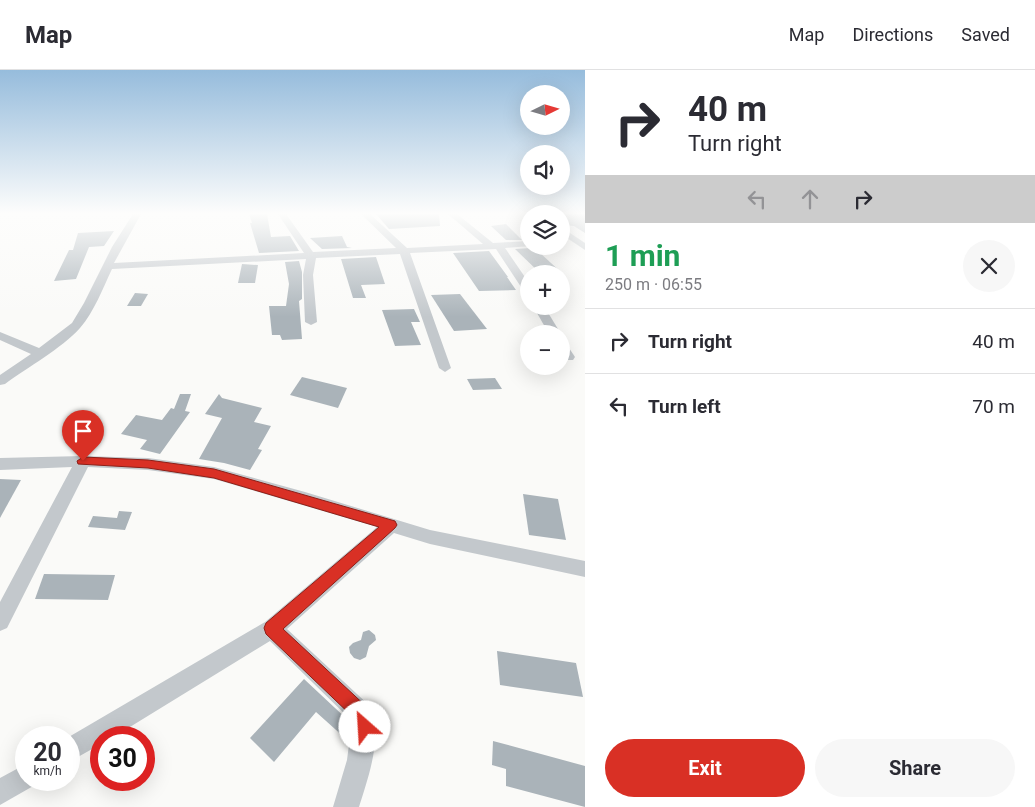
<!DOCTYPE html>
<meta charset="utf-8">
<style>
body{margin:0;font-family:Roboto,sans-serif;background:#f7f7f7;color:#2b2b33;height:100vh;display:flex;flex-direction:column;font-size:19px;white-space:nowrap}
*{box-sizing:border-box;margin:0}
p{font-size:16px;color:#7c7c81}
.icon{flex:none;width:28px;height:28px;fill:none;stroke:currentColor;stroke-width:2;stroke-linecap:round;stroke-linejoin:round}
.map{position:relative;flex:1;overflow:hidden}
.drawer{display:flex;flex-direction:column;background:#fff;width:450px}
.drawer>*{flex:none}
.top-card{background:#fff;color:#2b2b33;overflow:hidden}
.needle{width:32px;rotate:85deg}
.fabs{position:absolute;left:520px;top:15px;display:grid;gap:10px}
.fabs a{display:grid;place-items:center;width:50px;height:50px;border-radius:50%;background:#fff;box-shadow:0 5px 20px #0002;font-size:25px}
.speed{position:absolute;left:15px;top:656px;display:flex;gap:10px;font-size:25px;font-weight:700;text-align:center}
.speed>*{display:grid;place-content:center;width:65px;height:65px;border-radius:50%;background:#fff;box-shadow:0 5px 20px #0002;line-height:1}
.speed small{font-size:12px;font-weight:400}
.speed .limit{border:8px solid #d22;background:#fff;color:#111}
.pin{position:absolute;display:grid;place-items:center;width:42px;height:42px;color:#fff;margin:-51px -21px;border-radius:50% 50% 50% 0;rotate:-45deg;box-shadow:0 0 5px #0007}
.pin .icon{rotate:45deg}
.me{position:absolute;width:55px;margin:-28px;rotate:334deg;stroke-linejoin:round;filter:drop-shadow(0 0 4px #0008)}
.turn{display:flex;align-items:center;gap:18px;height:105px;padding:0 20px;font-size:22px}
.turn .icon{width:65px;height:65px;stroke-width:2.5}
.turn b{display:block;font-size:35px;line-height:42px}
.lanes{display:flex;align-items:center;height:48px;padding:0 20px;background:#0003;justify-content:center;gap:25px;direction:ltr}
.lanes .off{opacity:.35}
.round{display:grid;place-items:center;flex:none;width:52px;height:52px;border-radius:26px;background:#f7f7f7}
.summary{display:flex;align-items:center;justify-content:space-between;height:85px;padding:0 20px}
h1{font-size:30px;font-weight:700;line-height:38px;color:#1e9e55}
.cta{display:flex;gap:10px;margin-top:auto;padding:10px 20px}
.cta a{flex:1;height:58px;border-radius:30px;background:#d93025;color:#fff;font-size:20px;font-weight:700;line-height:58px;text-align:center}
.cta a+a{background:#f7f7f7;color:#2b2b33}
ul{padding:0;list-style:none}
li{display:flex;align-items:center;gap:15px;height:65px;padding:0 20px;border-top:1px solid #e1e1e2}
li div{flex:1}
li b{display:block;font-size:19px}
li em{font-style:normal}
header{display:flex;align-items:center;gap:30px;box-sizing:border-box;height:70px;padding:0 25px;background:#fff;border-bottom:1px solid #e1e1e2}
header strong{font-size:24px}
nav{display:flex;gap:28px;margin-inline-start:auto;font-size:18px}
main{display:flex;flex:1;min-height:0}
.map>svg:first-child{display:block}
</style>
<header>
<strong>Map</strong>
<nav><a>Map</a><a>Directions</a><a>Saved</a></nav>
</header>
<main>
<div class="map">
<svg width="585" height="737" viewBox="0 0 585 737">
<rect width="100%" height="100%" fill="#fafaf8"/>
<g fill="#aab3b9">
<path d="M 249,144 L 267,144 L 271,167 L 290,166 L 299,181 L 259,183 L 250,153 L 252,153 Z"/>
<path d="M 376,144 L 439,144 L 440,156 L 389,159 Z"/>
<path d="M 561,144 L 585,144 L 585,163 L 574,156 L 561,155 Z"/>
<path d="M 506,154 L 522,170 L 506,170 L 491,156 Z"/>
<path d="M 114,161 L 104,176 L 89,177 L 76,209 L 54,211 L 69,180 L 73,180 L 78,163 Z"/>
<path d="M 342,166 L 347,177 L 352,178 L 322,179 L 310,168 Z"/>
<path d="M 531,178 L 536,183 L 539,182 L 563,204 L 541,204 L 515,179 Z"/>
<path d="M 489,181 L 508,207 L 507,207 L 516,220 L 479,221 L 453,183 Z"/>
<path d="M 376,187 L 385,214 L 361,215 L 366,228 L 353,228 L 341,189 Z"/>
<path d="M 299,191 L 302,202 L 302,229 L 299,231 L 302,269 L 282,270 L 280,265 L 272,265 L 269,236 L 286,236 L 289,214 L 285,192 Z"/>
<path d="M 242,194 L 258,195 L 255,213 L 238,213 Z"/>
<path d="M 135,223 L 148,224 L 141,236 L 127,236 Z"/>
<path d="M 460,224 L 487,259 L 454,261 L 431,225 Z"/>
<path d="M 414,239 L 420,252 L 411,252 L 421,275 L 395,276 L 382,240 Z"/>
<path d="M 302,307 L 347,318 L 338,338 L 290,325 Z"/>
<path d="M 495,308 L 502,319 L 473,320 L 467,309 Z"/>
<path d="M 180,324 L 191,324 L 185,341 L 190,342 L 160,384 L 140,379 L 147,370 L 121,364 L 136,345 L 162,350 L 171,338 L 174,339 Z"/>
<path d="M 219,324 L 222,328 L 262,338 L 254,352 L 271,356 L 258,379 L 262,380 L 250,400 L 224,393 L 199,389 L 222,348 L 205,344 Z"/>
<path d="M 0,409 L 21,410 L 0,448 Z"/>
<path d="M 523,424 L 558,429 L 566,470 L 529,465 Z"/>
<path d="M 119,441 L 132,442 L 125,460 L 88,457 L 93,446 L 117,448 Z"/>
<path d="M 44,504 L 115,505 L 108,530 L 35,529 Z"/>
<path d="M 369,560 L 375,565 L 376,570 L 369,576 L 366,587 L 360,590 L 354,588 L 350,583 L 349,577 L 353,573 L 361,570 L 363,562 Z"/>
<path d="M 497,581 L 576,593 L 583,627 L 500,615 Z"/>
<path d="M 304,609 L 350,652 L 349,663 L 345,668 L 316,642 L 274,692 L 250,668 Z"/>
<path d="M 493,671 L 585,696 L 585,737 L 506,716 L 506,699 L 492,695 Z"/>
</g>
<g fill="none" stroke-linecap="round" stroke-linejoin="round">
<g fill="#c3c8cc" fill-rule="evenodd">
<path d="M 133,144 L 141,144 L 114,193 L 304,183 L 278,144 L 286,144 L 313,182 L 396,178 L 361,144 L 370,144 L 407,178 L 483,174 L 448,144 L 457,144 L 493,173 L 529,171 L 529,176 L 531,176 L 505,178 L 529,213 L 529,224 L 525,223 L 496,179 L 410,183 L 451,298 L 445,302 L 439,298 L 400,184 L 316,188 L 313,205 L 317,252 L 311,255 L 305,252 L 303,205 L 306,189 L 112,199 C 103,218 94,242 80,258 C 61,279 28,297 5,314 L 0,315 L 0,305 L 31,284 L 0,270 L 0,262 L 39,278 L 72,253 L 84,233 L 112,177 Z"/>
<path d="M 561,157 L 585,173 L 585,180 L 561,164 Z"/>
<path d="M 533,236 L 544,236 L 561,264 L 549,264 Z"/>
<path d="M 561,271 L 565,272 L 575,287 L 573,290 L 565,290 L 561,285 Z"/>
<path d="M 83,386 L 148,388 L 214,397 L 305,422 L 430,460 L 585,491 L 585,507 L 430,474 L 394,463 L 287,559 L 371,637 C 383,667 368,708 359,737 L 333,737 L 347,690 L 352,651 L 270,571 L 112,668 L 101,668 L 101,674 L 69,692 L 67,668 L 265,552 L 377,457 L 214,409 L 148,400 L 88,397 L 7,558 L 0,561 L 0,532 L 72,397 L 0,400 L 0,388 Z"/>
<path d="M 26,694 L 26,710 L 37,710 L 35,715 L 0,735 L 0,708 Z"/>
</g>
</g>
<linearGradient id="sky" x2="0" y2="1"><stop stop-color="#96bcdc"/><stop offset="0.58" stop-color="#fdfdfc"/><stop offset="1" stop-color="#fdfdfc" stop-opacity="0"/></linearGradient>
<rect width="585" height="247" fill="url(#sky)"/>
<path fill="#d93025" stroke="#8d1f18" d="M 83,387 L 148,390 L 214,399 L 395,451 L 397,455 L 395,458 L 283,559 L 369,639 L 373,657 L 371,663 L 365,666 L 358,663 L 355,649 L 266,564 L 264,558 L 266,553 L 379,457 L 214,408 L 148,398 L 78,394 L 77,391 Z"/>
</svg>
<div class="fabs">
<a><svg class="needle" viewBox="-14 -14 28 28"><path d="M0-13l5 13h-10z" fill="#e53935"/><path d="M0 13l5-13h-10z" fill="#7c7c81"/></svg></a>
<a><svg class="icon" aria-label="sound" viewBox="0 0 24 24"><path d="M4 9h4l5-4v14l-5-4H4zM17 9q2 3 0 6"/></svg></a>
<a><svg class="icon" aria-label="layers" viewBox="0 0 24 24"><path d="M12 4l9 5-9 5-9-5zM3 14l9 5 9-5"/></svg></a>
<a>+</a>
<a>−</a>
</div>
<div class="speed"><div>20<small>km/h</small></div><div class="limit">30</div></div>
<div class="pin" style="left:83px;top:391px;background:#d93025"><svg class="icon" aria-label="arrive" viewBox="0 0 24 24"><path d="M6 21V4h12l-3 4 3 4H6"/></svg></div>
<svg class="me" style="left:365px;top:657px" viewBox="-20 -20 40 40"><circle r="19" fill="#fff"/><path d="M0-13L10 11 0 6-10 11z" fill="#d93025"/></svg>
</div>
<section class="drawer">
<div class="top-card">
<div class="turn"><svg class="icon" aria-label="right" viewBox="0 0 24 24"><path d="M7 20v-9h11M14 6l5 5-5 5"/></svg><div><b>40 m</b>Turn right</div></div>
<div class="lanes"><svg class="icon off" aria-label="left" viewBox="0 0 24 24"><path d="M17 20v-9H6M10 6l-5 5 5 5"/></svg><svg class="icon off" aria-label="ahead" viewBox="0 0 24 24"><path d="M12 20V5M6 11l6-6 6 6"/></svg><svg class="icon" aria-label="right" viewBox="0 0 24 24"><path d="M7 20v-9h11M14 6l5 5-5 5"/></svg></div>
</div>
<div class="summary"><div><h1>1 min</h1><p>250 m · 06:55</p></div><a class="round"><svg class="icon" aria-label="close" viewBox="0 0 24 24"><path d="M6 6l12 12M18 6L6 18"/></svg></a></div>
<ul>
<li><svg class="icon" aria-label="right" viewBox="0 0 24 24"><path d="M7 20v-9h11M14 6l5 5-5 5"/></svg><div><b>Turn right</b></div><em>40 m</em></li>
<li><svg class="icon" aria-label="left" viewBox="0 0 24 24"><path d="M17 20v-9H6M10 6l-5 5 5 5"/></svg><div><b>Turn left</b></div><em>70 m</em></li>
</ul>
<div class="cta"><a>Exit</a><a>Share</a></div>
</section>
</main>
